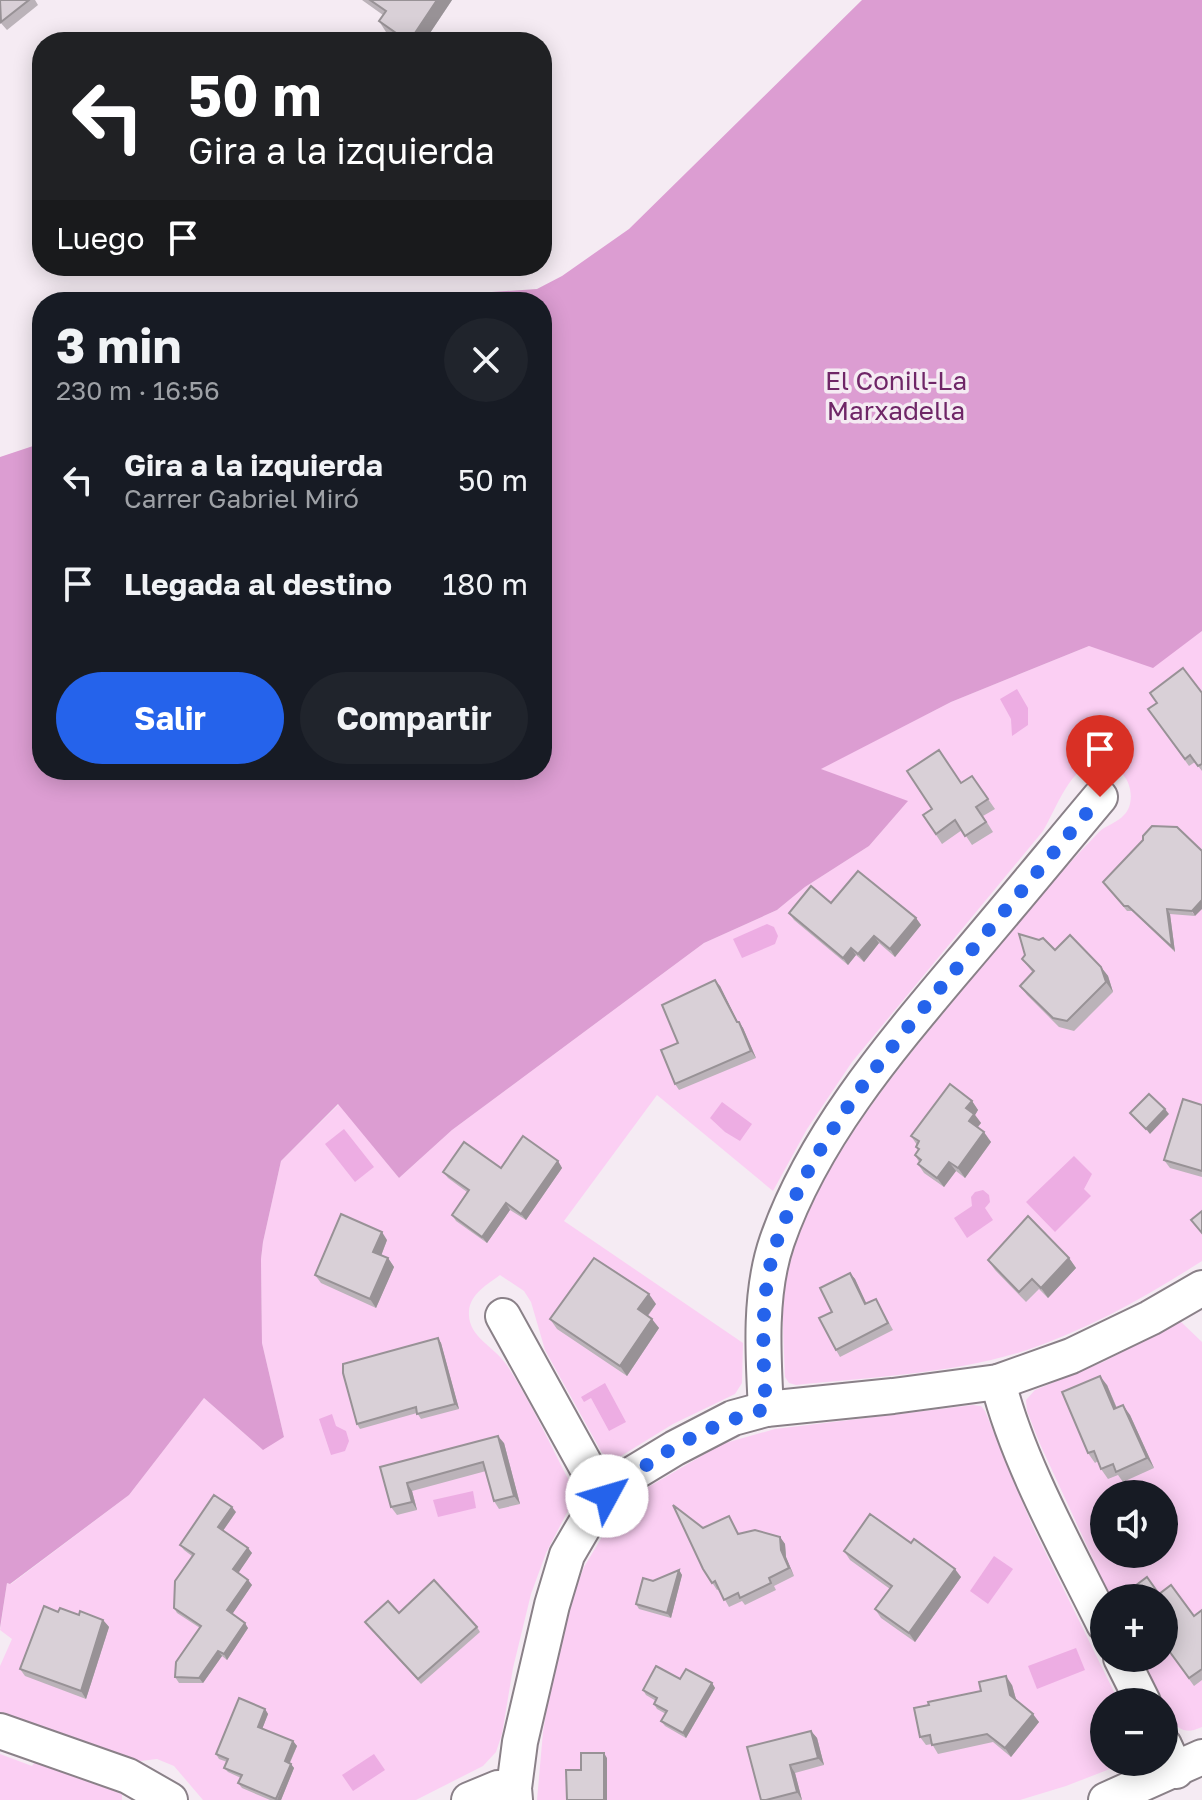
<!DOCTYPE html>
<html lang="es">
<meta charset="utf-8">
<style>
body{margin:0;font-family:"Golos Text",sans-serif;background:#20242c;color:#f1f3f6;height:100vh;display:flex;flex-direction:column;font-size:30px;white-space:nowrap}
*{box-sizing:border-box;margin:0}
p{font-size:26px;color:#9ea1a6}
.icon{flex:none;width:44px;height:44px;fill:none;stroke:currentColor;stroke-width:2;stroke-linecap:round;stroke-linejoin:round}
.map{position:relative;flex:1;overflow:hidden}
.sheet{position:absolute;left:32px;top:292px;width:520px;height:488px;display:flex;flex-direction:column;background:#171b24;border-radius:32px;box-shadow:0 4px 20px #0003}
.sheet>*{flex:none}
.banner{position:absolute;left:32px;top:32px;width:520px;height:244px;border-radius:32px;box-shadow:0 4px 20px #0003;background:#202124;color:#fff;overflow:hidden}
.buttons{position:absolute;left:1090px;top:1480px;display:grid;gap:16px}
.buttons a{display:grid;place-items:center;width:88px;height:88px;border-radius:50%;background:#171b24;box-shadow:0 4px 20px #0003;font-size:40px}
.pin{position:absolute;display:grid;place-items:center;width:68px;height:68px;color:#fff;margin:-82px -34px;border-radius:50% 50% 50% 0;rotate:-45deg;box-shadow:0 0 8px #0007}
.pin .icon{rotate:45deg}
.me{position:absolute;width:88px;margin:-44px;rotate:51deg;stroke-linejoin:round;filter:drop-shadow(0 0 6px #0008)}
.turn{display:flex;align-items:center;gap:28px;height:168px;padding:0 24px;font-size:36px}
.turn .icon{width:104px;height:104px;stroke-width:2.5}
.turn b{display:block;font-size:56px;line-height:68px}
.then{display:flex;align-items:center;height:76px;padding:0 24px;background:#0003;gap:16px;font-size:30px}
.round{display:grid;place-items:center;flex:none;width:84px;height:84px;border-radius:42px;background:#20242c}
.head{display:flex;align-items:center;justify-content:space-between;height:136px;padding:0 24px}
h1{font-size:48px;font-weight:700;line-height:60px}
.button{display:flex;gap:16px;margin-top:auto;padding:16px 24px}
.button a{flex:1;height:92px;border-radius:48px;background:#2563eb;color:#fff;font-size:32px;font-weight:700;line-height:92px;text-align:center}
.button a+a{background:#20242c;color:#f1f3f6}
ul{padding:0;list-style:none}
li{display:flex;align-items:center;gap:24px;height:104px;padding:0 24px}
li div{flex:1}
li b{display:block;font-size:30px}
li em{font-style:normal}
.map>svg:first-child{display:block}
</style>
<div class="map">
<svg width="1202" height="1800" viewBox="0 0 1202 1800">
<rect width="100%" height="100%" fill="#f5ebf3"/>
<g fill="#fbcff3" fill-rule="evenodd">
<path d="M 1202,631 L 1202,1261 C 1147,1296 1089,1329 1027,1350 C 953,1374 872,1377 796,1385 L 789,1383 L 785,1377 C 784,1343 780,1307 787,1274 C 812,1168 897,1070 964,988 C 1007,935 1051,881 1099,832 C 1106,825 1117,823 1124,815 C 1135,804 1132,781 1120,772 C 1078,740 1059,805 1043,831 L 852,1062 L 807,1129 L 773,1191 L 657,1095 L 564,1221 L 743,1343 L 742,1383 L 735,1394 L 673,1424 L 621,1456 L 611,1458 L 602,1453 L 545,1350 L 531,1302 L 524,1291 L 500,1275 C 488,1284 470,1294 469,1311 C 467,1337 494,1346 506,1364 C 531,1401 552,1449 573,1488 L 574,1499 L 546,1553 L 531,1594 L 513,1668 L 502,1734 L 496,1752 L 483,1766 L 416,1800 L 203,1800 L 174,1766 L 157,1759 L 133,1762 L 0,1712 L 0,1666 L 12,1639 L 0,1630 L 7,1583 L 11,1584 L 129,1495 L 204,1398 L 262,1449 L 284,1437 L 262,1343 L 261,1259 L 263,1242 L 281,1161 L 339,1104 L 399,1178 L 452,1130 L 704,943 L 777,910 L 805,887 L 869,846 L 907,802 L 820,769 L 951,702 L 1089,646 L 1154,666 Z"/>
<path d="M 1180,1321 L 1202,1342 L 1202,1727 C 1189,1733 1182,1732 1172,1722 L 1140,1658 L 1164,1658 L 1164,1598 L 1111,1598 L 1040,1444 L 1027,1411 L 1026,1400 L 1035,1390 L 1103,1362 ZM 1104,1494 L 1164,1494 L 1164,1554 L 1104,1554 Z"/>
<path d="M 973,1405 L 981,1406 L 985,1411 L 1032,1525 L 1119,1702 L 1104,1702 L 1104,1762 L 1128,1762 L 1066,1786 L 1020,1800 L 537,1800 L 543,1732 L 553,1669 L 573,1595 L 584,1567 L 611,1522 L 645,1489 L 722,1444 L 775,1429 Z"/>
<path d="M 0,1754 L 32,1766 L 37,1759 L 122,1791 L 122,1800 L 0,1800 Z"/>
</g>
<path fill="#dc9dd2" d="M 862,0 L 1202,0 L 1202,631 L 1153,668 L 1089,646 L 951,702 L 821,769 L 908,801 L 869,846 L 805,887 L 777,910 L 704,943 L 452,1130 L 399,1178 L 338,1104 L 281,1161 L 263,1242 L 261,1259 L 262,1343 L 284,1437 L 263,1450 L 204,1398 L 129,1495 L 10,1584 L 7,1583 L 0,1628 L 0,457 L 42,443 L 42,770 L 542,770 L 542,302 L 434,302 L 433,296 L 537,289 L 562,276 L 629,229 Z"/>
<g fill="#edade3">
<path d="M 1017,689 L 1028,708 L 1028,725 L 1012,736 L 1011,719 L 1000,699 Z"/>
<path d="M 767,924 L 774,927 L 778,936 L 775,944 L 742,958 L 733,939 Z"/>
<path d="M 722,1102 L 752,1124 L 740,1141 L 725,1132 L 710,1118 Z"/>
<path d="M 344,1129 L 374,1167 L 355,1182 L 325,1144 Z"/>
<path d="M 1074,1156 L 1092,1174 L 1084,1189 L 1091,1196 L 1055,1232 L 1026,1202 Z"/>
<path d="M 983,1190 L 989,1195 L 990,1202 L 985,1208 L 993,1220 L 967,1238 L 954,1218 L 972,1206 L 971,1197 L 975,1192 Z"/>
<path d="M 605,1383 L 626,1422 L 609,1431 L 591,1398 L 584,1402 L 581,1397 Z"/>
<path d="M 332,1414 L 336,1426 L 346,1431 L 349,1441 L 345,1451 L 331,1455 L 319,1419 Z"/>
<path d="M 473,1491 L 476,1508 L 438,1517 L 433,1500 Z"/>
<path d="M 994,1556 L 1013,1569 L 988,1604 L 970,1591 Z"/>
<path d="M 1076,1648 L 1085,1670 L 1037,1689 L 1028,1666 Z"/>
<path d="M 374,1754 L 385,1770 L 353,1791 L 342,1775 Z"/>
</g>
<g fill="none" stroke-linecap="round" stroke-linejoin="round">
<g stroke="#8a8188" stroke-width="38">
<g id="minor">
<path d="M 503,1316 L 596,1484 L 607,1496"/>
<path d="M 998,1382 C 1018,1462 1067,1549 1104,1624"/>
<path d="M 766,1409 C 763,1355 759,1293 777,1241 C 813,1137 890,1047 960,964 C 1007,909 1053,853 1100,797"/>
<path d="M 1121,1658 L 1143,1702"/>
<path d="M 0,1731 L 128,1776 L 170,1800"/>
<path d="M 1164,1745 L 1176,1771"/>
<path d="M 469,1800 L 498,1788 L 514,1788"/>
<path d="M 515,1800 L 514,1788 L 520,1742 L 552,1605 L 567,1555 L 584,1526 L 607,1496 L 632,1474 L 675,1448 L 733,1418 L 766,1409 L 893,1396 L 998,1382 L 1071,1356 L 1150,1318 L 1202,1288"/>
<path d="M 1106,1800 L 1202,1757"/>
</g>
</g>
<use href="#minor" stroke="#fff" stroke-width="34"/>
</g>
<g fill="#bbb3b9">
<path d="M 0,0 L 35,0 L 38,5 L 7,30 L 0,22 Z"/>
<path d="M 362,0 L 452,0 L 424,42 L 401,42 L 386,32 L 379,21 L 383,15 Z"/>
<path d="M 1202,693 L 1202,771 L 1195,762 L 1189,766 L 1148,709 Z"/>
<path d="M 972,776 L 995,809 L 983,816 L 993,832 L 972,845 L 962,830 L 942,844 L 923,815 L 932,809 L 961,783 Z"/>
<path d="M 1143,840 L 1195,916 L 1170,914 L 1175,952 L 1132,911 L 1127,911 L 1107,887 Z"/>
<path d="M 831,903 L 916,918 L 921,925 L 895,957 L 879,943 L 864,962 L 856,955 L 848,965 L 794,920 L 789,913 Z"/>
<path d="M 1055,950 L 1101,967 L 1108,976 L 1113,992 L 1074,1031 L 1059,1027 L 1027,995 L 1020,986 L 1033,973 L 1022,959 L 1025,955 Z"/>
<path d="M 720,986 L 738,1022 L 743,1028 L 756,1058 L 679,1090 L 675,1084 L 678,1043 Z"/>
<path d="M 972,1101 L 978,1110 L 975,1115 L 981,1123 L 978,1127 L 991,1142 L 965,1178 L 956,1171 L 944,1187 L 924,1173 L 918,1164 L 919,1162 L 915,1155 L 918,1150 L 916,1147 L 917,1145 L 911,1136 Z"/>
<path d="M 1202,1105 L 1202,1177 L 1170,1168 L 1164,1160 Z"/>
<path d="M 558,1161 L 562,1168 L 526,1220 L 510,1210 L 487,1243 L 456,1221 L 452,1215 L 467,1192 L 448,1178 L 443,1172 L 501,1168 Z"/>
<path d="M 387,1240 L 381,1256 L 388,1258 L 394,1267 L 376,1308 L 321,1283 L 315,1275 Z"/>
<path d="M 1069,1258 L 1076,1268 L 1048,1298 L 1039,1289 L 1026,1302 L 995,1270 L 988,1260 Z"/>
<path d="M 850,1273 L 855,1279 L 866,1304 L 876,1299 L 893,1330 L 840,1357 L 836,1350 L 832,1312 Z"/>
<path d="M 656,1304 L 648,1316 L 659,1328 L 627,1376 L 557,1329 L 550,1319 Z"/>
<path d="M 438,1338 L 441,1343 L 459,1409 L 421,1419 L 417,1413 L 360,1429 L 357,1424 Z"/>
<path d="M 1107,1385 L 1117,1408 L 1130,1415 L 1154,1468 L 1123,1482 L 1118,1475 L 1108,1479 L 1101,1469 L 1098,1461 L 1095,1463 L 1088,1453 Z"/>
<path d="M 504,1443 L 520,1504 L 499,1509 L 494,1501 L 486,1471 L 412,1491 L 417,1510 L 397,1515 L 391,1507 L 380,1467 Z"/>
<path d="M 236,1512 L 223,1531 L 248,1548 L 252,1553 L 238,1573 L 248,1580 L 252,1585 L 232,1614 L 248,1628 L 227,1660 L 222,1656 L 203,1683 L 179,1683 L 175,1677 L 200,1628 L 177,1613 L 174,1608 L 192,1556 L 184,1550 L 180,1545 Z"/>
<path d="M 729,1516 L 739,1534 L 780,1537 L 785,1544 L 786,1557 L 794,1576 L 774,1586 L 776,1590 L 745,1605 L 742,1601 L 729,1607 L 719,1589 L 717,1590 L 703,1569 L 703,1528 Z"/>
<path d="M 911,1543 L 961,1577 L 915,1642 L 881,1618 L 875,1609 L 890,1589 L 850,1560 L 844,1551 Z"/>
<path d="M 679,1570 L 682,1575 L 671,1618 L 639,1609 L 636,1604 Z"/>
<path d="M 1159,1594 L 1194,1616 L 1202,1610 L 1202,1680 L 1194,1686 L 1164,1644 Z"/>
<path d="M 58,1612 L 103,1620 L 109,1627 L 86,1699 L 25,1676 L 20,1669 Z"/>
<path d="M 399,1613 L 477,1627 L 480,1632 L 421,1684 L 365,1622 Z"/>
<path d="M 680,1679 L 712,1683 L 715,1688 L 686,1738 L 665,1726 L 661,1721 L 666,1714 L 657,1709 L 654,1704 L 656,1701 L 646,1695 L 643,1690 Z"/>
<path d="M 1012,1685 L 1016,1699 L 1039,1722 L 1011,1757 L 993,1742 L 938,1754 L 932,1744 L 926,1745 L 920,1737 Z"/>
<path d="M 265,1709 L 268,1714 L 262,1729 L 293,1741 L 297,1746 L 290,1763 L 294,1768 L 281,1800 L 270,1800 L 242,1788 L 238,1783 L 241,1778 L 228,1772 L 224,1768 L 227,1762 L 219,1759 L 216,1754 Z"/>
<path d="M 811,1731 L 817,1738 L 824,1765 L 795,1773 L 802,1800 L 761,1800 Z"/>
</g>
<g fill="#989296">
<path d="M 437,0 L 452,0 L 424,42 L 409,42 Z"/>
<path d="M 1202,900 L 1202,909 L 1195,916 L 1192,911 Z"/>
<path d="M 1167,909 L 1170,914 L 1175,952 L 1172,947 Z"/>
<path d="M 916,918 L 921,925 L 895,957 L 890,949 Z"/>
<path d="M 874,936 L 879,943 L 864,962 L 858,954 Z"/>
<path d="M 851,948 L 856,955 L 848,965 L 843,958 Z"/>
<path d="M 1101,967 L 1108,976 L 1113,992 L 1106,982 Z"/>
<path d="M 715,980 L 720,986 L 741,1029 L 737,1022 Z"/>
<path d="M 739,1022 L 743,1028 L 756,1058 L 751,1051 Z"/>
<path d="M 972,1101 L 978,1110 L 975,1115 L 981,1123 L 975,1130 L 969,1121 L 966,1108 Z"/>
<path d="M 1165,1109 L 1169,1114 L 1150,1134 L 1146,1129 Z"/>
<path d="M 984,1132 L 991,1142 L 965,1178 L 958,1168 Z"/>
<path d="M 558,1161 L 562,1168 L 526,1220 L 521,1214 Z"/>
<path d="M 949,1162 L 956,1171 L 944,1187 L 937,1178 Z"/>
<path d="M 506,1203 L 510,1210 L 487,1243 L 482,1237 Z"/>
<path d="M 382,1232 L 387,1240 L 379,1261 L 373,1252 Z"/>
<path d="M 388,1258 L 394,1267 L 376,1308 L 370,1299 Z"/>
<path d="M 1069,1258 L 1076,1268 L 1048,1298 L 1041,1288 Z"/>
<path d="M 850,1273 L 855,1279 L 870,1311 L 865,1304 Z"/>
<path d="M 649,1294 L 656,1304 L 645,1319 L 638,1309 Z"/>
<path d="M 652,1319 L 659,1328 L 627,1376 L 620,1366 Z"/>
<path d="M 438,1338 L 441,1343 L 459,1409 L 455,1404 Z"/>
<path d="M 1100,1376 L 1107,1385 L 1121,1419 L 1114,1409 Z"/>
<path d="M 1123,1405 L 1130,1415 L 1154,1468 L 1147,1458 Z"/>
<path d="M 498,1436 L 504,1443 L 520,1504 L 514,1496 Z"/>
<path d="M 407,1483 L 412,1491 L 417,1510 L 412,1502 Z"/>
<path d="M 232,1507 L 236,1512 L 222,1532 L 218,1527 Z"/>
<path d="M 780,1537 L 785,1544 L 786,1557 L 794,1576 L 781,1550 Z"/>
<path d="M 248,1548 L 252,1553 L 237,1575 L 233,1569 Z"/>
<path d="M 955,1569 L 961,1577 L 915,1642 L 909,1633 Z"/>
<path d="M 679,1570 L 682,1575 L 671,1618 L 667,1613 Z"/>
<path d="M 248,1580 L 252,1585 L 231,1616 L 227,1610 Z"/>
<path d="M 103,1620 L 109,1627 L 86,1699 L 81,1691 Z"/>
<path d="M 245,1623 L 248,1628 L 227,1660 L 224,1654 Z"/>
<path d="M 218,1651 L 222,1656 L 203,1683 L 199,1678 Z"/>
<path d="M 1006,1676 L 1012,1685 L 1017,1703 L 1010,1695 Z"/>
<path d="M 712,1683 L 715,1688 L 686,1738 L 683,1733 Z"/>
<path d="M 265,1709 L 268,1714 L 261,1732 L 258,1727 Z"/>
<path d="M 1033,1714 L 1039,1722 L 1011,1757 L 1005,1748 Z"/>
<path d="M 811,1731 L 817,1738 L 824,1765 L 818,1758 Z"/>
<path d="M 293,1741 L 297,1746 L 288,1766 L 285,1761 Z"/>
<path d="M 604,1753 L 607,1758 L 607,1800 L 604,1800 Z"/>
<path d="M 291,1764 L 294,1768 L 281,1800 L 277,1800 Z"/>
<path d="M 790,1765 L 795,1773 L 802,1800 L 797,1792 Z"/>
</g>
<g fill="#d9d0d7" stroke="#989296" stroke-width="2">
<path d="M 0,0 L 29,0 L 1,22 Z"/>
<path d="M 370,0 L 437,0 L 409,42 L 379,21 L 386,11 Z"/>
<path d="M 1183,668 L 1202,693 L 1202,764 L 1198,766 L 1190,755 L 1185,759 L 1148,709 L 1157,703 L 1150,693 Z"/>
<path d="M 939,750 L 961,783 L 972,776 L 988,799 L 976,807 L 986,822 L 965,836 L 955,820 L 936,834 L 923,815 L 932,809 L 907,771 Z"/>
<path d="M 1152,826 L 1177,827 L 1202,851 L 1202,900 L 1192,911 L 1167,909 L 1172,947 L 1128,906 L 1124,906 L 1103,882 L 1143,840 L 1143,836 Z"/>
<path d="M 858,871 L 916,918 L 890,949 L 874,936 L 858,954 L 851,948 L 843,958 L 789,913 L 811,886 L 831,903 Z"/>
<path d="M 1019,934 L 1039,940 L 1043,938 L 1055,950 L 1070,935 L 1101,967 L 1106,982 L 1067,1021 L 1053,1018 L 1020,986 L 1034,971 L 1022,959 L 1025,955 Z"/>
<path d="M 715,980 L 737,1022 L 739,1022 L 751,1051 L 675,1084 L 661,1050 L 678,1043 L 662,1005 Z"/>
<path d="M 950,1084 L 972,1101 L 966,1108 L 974,1114 L 969,1121 L 984,1132 L 958,1168 L 949,1162 L 937,1178 L 918,1164 L 921,1160 L 915,1155 L 919,1149 L 916,1147 L 919,1141 L 911,1136 Z"/>
<path d="M 1149,1094 L 1165,1109 L 1146,1129 L 1130,1113 Z"/>
<path d="M 1183,1099 L 1202,1105 L 1202,1171 L 1164,1160 Z"/>
<path d="M 523,1136 L 558,1161 L 521,1214 L 506,1203 L 482,1237 L 452,1215 L 469,1190 L 443,1172 L 464,1142 L 501,1168 Z"/>
<path d="M 1202,1211 L 1202,1233 L 1191,1220 Z"/>
<path d="M 341,1214 L 382,1232 L 373,1252 L 388,1258 L 370,1299 L 315,1275 Z"/>
<path d="M 1028,1216 L 1069,1258 L 1041,1288 L 1032,1279 L 1019,1292 L 988,1260 Z"/>
<path d="M 594,1258 L 649,1294 L 638,1309 L 652,1319 L 620,1366 L 550,1319 Z"/>
<path d="M 850,1273 L 865,1304 L 876,1299 L 888,1323 L 836,1350 L 819,1318 L 832,1312 L 820,1288 Z"/>
<path d="M 438,1338 L 455,1404 L 417,1414 L 416,1407 L 357,1424 L 343,1373 L 343,1364 Z"/>
<path d="M 1100,1376 L 1114,1409 L 1123,1405 L 1147,1458 L 1116,1472 L 1113,1464 L 1101,1469 L 1094,1451 L 1088,1453 L 1062,1392 Z"/>
<path d="M 498,1436 L 514,1496 L 494,1501 L 483,1462 L 407,1483 L 412,1502 L 391,1507 L 380,1467 Z"/>
<path d="M 214,1495 L 232,1507 L 218,1527 L 248,1548 L 233,1569 L 248,1580 L 227,1610 L 245,1623 L 224,1654 L 218,1651 L 199,1678 L 175,1677 L 176,1662 L 201,1626 L 174,1608 L 175,1581 L 194,1554 L 180,1545 Z"/>
<path d="M 673,1505 L 703,1528 L 729,1516 L 738,1534 L 755,1530 L 780,1537 L 781,1550 L 789,1568 L 769,1578 L 771,1583 L 740,1598 L 738,1593 L 724,1600 L 715,1581 L 712,1583 L 703,1569 Z"/>
<path d="M 870,1514 L 911,1543 L 914,1539 L 955,1569 L 909,1633 L 875,1609 L 892,1586 L 844,1551 Z"/>
<path d="M 679,1570 L 667,1613 L 636,1604 L 643,1578 L 653,1581 Z"/>
<path d="M 1147,1577 L 1159,1594 L 1171,1585 L 1194,1616 L 1202,1610 L 1202,1669 L 1189,1678 L 1164,1644 L 1164,1598 L 1131,1598 L 1127,1592 Z"/>
<path d="M 434,1580 L 477,1627 L 418,1679 L 365,1622 L 388,1601 L 399,1613 Z"/>
<path d="M 44,1606 L 58,1612 L 60,1608 L 79,1615 L 80,1611 L 103,1620 L 81,1691 L 20,1669 Z"/>
<path d="M 656,1666 L 680,1679 L 686,1669 L 712,1683 L 683,1733 L 661,1721 L 667,1711 L 654,1704 L 657,1698 L 643,1690 Z"/>
<path d="M 1006,1676 L 1010,1695 L 1033,1714 L 1005,1748 L 987,1734 L 932,1745 L 930,1735 L 920,1737 L 914,1708 L 929,1705 L 928,1702 L 981,1691 L 979,1682 Z"/>
<path d="M 239,1698 L 265,1709 L 258,1727 L 293,1741 L 285,1761 L 291,1764 L 276,1799 L 238,1783 L 242,1775 L 224,1768 L 228,1759 L 216,1754 Z"/>
<path d="M 811,1731 L 818,1758 L 790,1765 L 797,1792 L 766,1800 L 761,1800 L 747,1747 Z"/>
<path d="M 581,1753 L 604,1753 L 604,1800 L 567,1800 L 566,1770 L 581,1770 Z"/>
</g>
<g fill="none" stroke-linecap="round" stroke-linejoin="round">
<path stroke="#2563eb" stroke-width="14" stroke-dasharray="0 25.2" d="M 607,1496 C 652,1456 708,1424 766,1409 C 763,1355 759,1293 777,1241 C 812,1141 885,1054 952,974 C 1001,915 1051,856 1100,797"/>
</g>
<g text-anchor="middle" dominant-baseline="central" stroke-width="7" stroke-linejoin="round" paint-order="stroke">
<g font-size="26" fill="#6f2667" stroke="#f5ebf3">
<text x="896" y="380">El Conill-La<tspan x="896" dy="30">Marxadella</tspan></text>
</g>
</g>
</svg>
<div class="buttons">
<a><svg class="icon" aria-label="sound" viewBox="0 0 24 24"><path d="M4 9h4l5-4v14l-5-4H4zM17 9q2 3 0 6"/></svg></a>
<a>+</a>
<a>−</a>
</div>
<div class="pin" style="left:1100px;top:797px;background:#d93025"><svg class="icon" aria-label="arrive" viewBox="0 0 24 24"><path d="M6 21V4h12l-3 4 3 4H6"/></svg></div>
<svg class="me" style="left:607px;top:1496px" viewBox="-20 -20 40 40"><circle r="19" fill="#fff"/><path d="M0-13L10 11 0 6-10 11z" fill="#2563eb"/></svg>
<div class="banner">
<div class="turn"><svg class="icon" aria-label="left" viewBox="0 0 24 24"><path d="M17 20v-9H6M10 6l-5 5 5 5"/></svg><div><b>50 m</b>Gira a la izquierda</div></div>
<div class="then">Luego<svg class="icon" aria-label="arrive" viewBox="0 0 24 24"><path d="M6 21V4h12l-3 4 3 4H6"/></svg></div>
</div>
<section class="sheet">
<div class="head"><div><h1>3 min</h1><p>230 m · 16:56</p></div><a class="round"><svg class="icon" aria-label="close" viewBox="0 0 24 24"><path d="M6 6l12 12M18 6L6 18"/></svg></a></div>
<ul>
<li><svg class="icon" aria-label="left" viewBox="0 0 24 24"><path d="M17 20v-9H6M10 6l-5 5 5 5"/></svg><div><b>Gira a la izquierda</b><p>Carrer Gabriel Miró</p></div><em>50 m</em></li>
<li><svg class="icon" aria-label="arrive" viewBox="0 0 24 24"><path d="M6 21V4h12l-3 4 3 4H6"/></svg><div><b>Llegada al destino</b></div><em>180 m</em></li>
</ul>
<div class="button"><a>Salir</a><a>Compartir</a></div>
</section>
</div>
